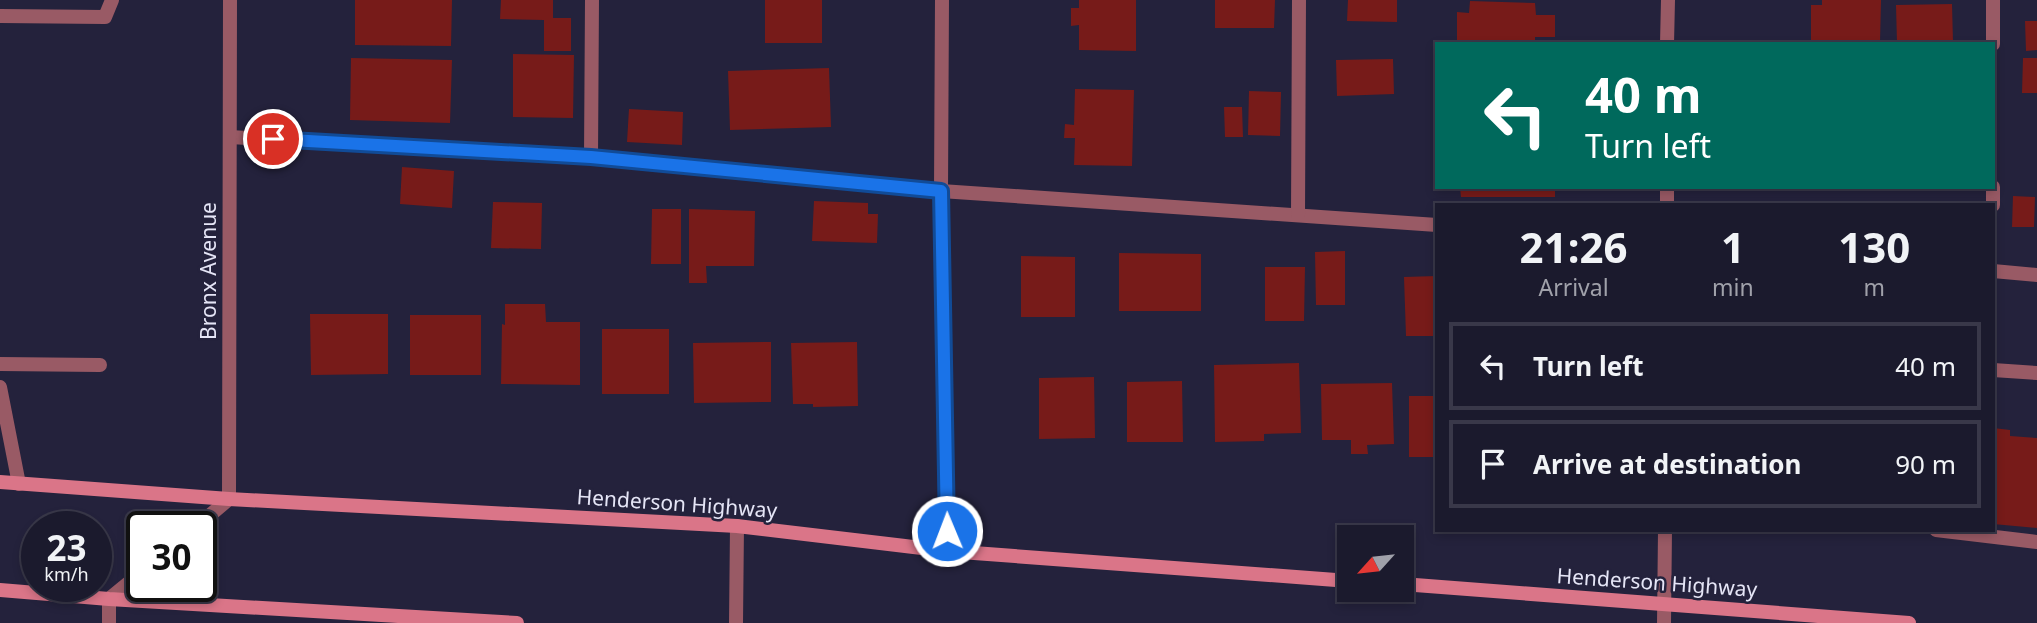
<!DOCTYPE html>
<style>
body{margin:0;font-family:"Noto Sans",sans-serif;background:#282739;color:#f1f3f6;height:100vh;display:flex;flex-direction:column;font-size:26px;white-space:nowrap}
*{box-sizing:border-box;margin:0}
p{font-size:23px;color:#a0a1aa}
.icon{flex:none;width:38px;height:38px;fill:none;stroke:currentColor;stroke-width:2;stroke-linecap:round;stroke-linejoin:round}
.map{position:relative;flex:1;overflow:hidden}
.drawer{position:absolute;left:1435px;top:203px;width:560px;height:329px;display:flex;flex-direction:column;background:#1b1a2d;border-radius:0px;box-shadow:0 4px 10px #0003,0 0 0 2px #393849}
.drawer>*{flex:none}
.hud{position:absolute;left:1435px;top:42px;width:560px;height:147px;border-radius:0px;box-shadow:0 4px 10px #0003,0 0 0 2px #393849;background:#00695c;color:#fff;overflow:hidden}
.needle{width:46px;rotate:243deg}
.tools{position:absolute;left:1337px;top:525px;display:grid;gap:14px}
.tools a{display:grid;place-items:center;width:77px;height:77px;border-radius:0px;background:#1b1a2d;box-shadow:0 4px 10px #0003,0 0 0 2px #393849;font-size:35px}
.speed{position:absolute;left:21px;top:511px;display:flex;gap:14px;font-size:35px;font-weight:700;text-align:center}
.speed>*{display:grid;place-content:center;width:91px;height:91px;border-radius:50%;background:#1b1a2d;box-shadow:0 4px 10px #0003,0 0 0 2px #393849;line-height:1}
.speed small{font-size:18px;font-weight:400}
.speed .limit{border:4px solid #111;border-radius:10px;background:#fff;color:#111}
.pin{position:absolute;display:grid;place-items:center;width:60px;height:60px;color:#fff;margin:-30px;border:4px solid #fff;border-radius:50%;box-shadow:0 2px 7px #0007}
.me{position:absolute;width:77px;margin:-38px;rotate:359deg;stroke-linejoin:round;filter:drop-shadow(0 0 5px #0008)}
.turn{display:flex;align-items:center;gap:24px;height:147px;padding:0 35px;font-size:32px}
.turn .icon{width:91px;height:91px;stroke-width:2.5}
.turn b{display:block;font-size:49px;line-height:60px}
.eta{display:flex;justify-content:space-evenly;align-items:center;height:119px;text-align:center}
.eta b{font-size:42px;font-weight:700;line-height:49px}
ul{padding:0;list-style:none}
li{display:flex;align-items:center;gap:21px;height:88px;margin:0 14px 10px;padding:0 21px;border:4px solid #393849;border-radius:0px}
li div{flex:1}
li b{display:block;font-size:26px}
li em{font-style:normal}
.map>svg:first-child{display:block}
</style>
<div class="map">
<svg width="2037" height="623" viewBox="0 0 2037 623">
<rect width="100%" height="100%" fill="#24223c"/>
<g fill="#771b19">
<path d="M 355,0 L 452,0 L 451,46 L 355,45 Z"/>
<path d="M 501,0 L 553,0 L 553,18 L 571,18 L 571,51 L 544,51 L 544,20 L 500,19 Z"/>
<rect x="765" y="0" width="57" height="43"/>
<path d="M 1079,0 L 1136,0 L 1136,51 L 1079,50 L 1079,25 L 1071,26 L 1071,8 L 1079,8 Z"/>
<path d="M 1215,0 L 1275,0 L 1274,28 L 1215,28 Z"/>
<path d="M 1348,0 L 1397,0 L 1397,22 L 1347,21 Z"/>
<path d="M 1822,0 L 1881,0 L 1880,42 L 1811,41 L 1811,5 L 1822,5 Z"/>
<path d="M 1470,1 L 1535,3 L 1536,15 L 1555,15 L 1555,37 L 1535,37 L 1535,44 L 1470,44 L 1470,40 L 1457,40 L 1457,12 L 1469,13 Z"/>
<path d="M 1952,4 L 1953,42 L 1897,43 L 1896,5 Z"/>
<path d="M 2025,21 L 2037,21 L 2037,50 L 2026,51 Z"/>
<path d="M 513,54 L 574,55 L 573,118 L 513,117 Z"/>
<path d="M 351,58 L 452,60 L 450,123 L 350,120 Z"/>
<path d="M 2023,58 L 2037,58 L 2037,93 L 2022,93 Z"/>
<path d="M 1393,59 L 1394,94 L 1337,96 L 1336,60 Z"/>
<path d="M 829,68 L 831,127 L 730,130 L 728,71 Z"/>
<path d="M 1075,89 L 1134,90 L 1132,166 L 1074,165 L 1075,138 L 1064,138 L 1065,124 L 1074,125 Z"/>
<path d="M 1249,91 L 1281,92 L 1280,136 L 1248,135 Z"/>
<path d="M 1224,107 L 1242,107 L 1243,137 L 1225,137 Z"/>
<path d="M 629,109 L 683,112 L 682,145 L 627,142 Z"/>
<path d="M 402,167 L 454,171 L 452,208 L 400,204 Z"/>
<path d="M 1460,187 L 1555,187 L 1555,197 L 1461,197 Z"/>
<path d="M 2013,196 L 2035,197 L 2034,227 L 2012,227 Z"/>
<path d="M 814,201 L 868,203 L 868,214 L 878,214 L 877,243 L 812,241 Z"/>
<path d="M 493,202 L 542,203 L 541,249 L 491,248 Z"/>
<path d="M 652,209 L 681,209 L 681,264 L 651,264 Z"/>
<path d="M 689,209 L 755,211 L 754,266 L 706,266 L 707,283 L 689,283 Z"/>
<path d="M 1345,251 L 1345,305 L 1316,305 L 1315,252 Z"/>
<path d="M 1119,253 L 1201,254 L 1201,311 L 1119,311 Z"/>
<path d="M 1021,256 L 1075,257 L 1075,317 L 1021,317 Z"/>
<path d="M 1265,267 L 1305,267 L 1304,321 L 1265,321 Z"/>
<path d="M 1437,276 L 1437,336 L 1406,336 L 1404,277 Z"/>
<path d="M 505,304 L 545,304 L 546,322 L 580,322 L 580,385 L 501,384 L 502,324 L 505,325 Z"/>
<path d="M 310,314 L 388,314 L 388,374 L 311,375 Z"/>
<rect x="410" y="315" width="71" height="60"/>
<rect x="602" y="329" width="67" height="65"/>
<path d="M 771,342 L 771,402 L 694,403 L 693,343 Z"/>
<path d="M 857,342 L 858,406 L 813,407 L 813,404 L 793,404 L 791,343 Z"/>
<path d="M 1299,363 L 1301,433 L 1264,434 L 1264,441 L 1215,442 L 1214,365 Z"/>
<path d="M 1094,377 L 1095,438 L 1039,439 L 1039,378 Z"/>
<path d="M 1182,381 L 1183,442 L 1127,442 L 1127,382 Z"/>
<path d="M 1392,383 L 1394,444 L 1367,445 L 1368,454 L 1351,454 L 1351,440 L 1322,440 L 1321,384 Z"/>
<rect x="1409" y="396" width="28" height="61"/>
<path d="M 1993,428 L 2010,430 L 2010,436 L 2037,438 L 2037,528 L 1993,524 Z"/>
</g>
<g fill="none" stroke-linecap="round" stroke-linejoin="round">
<g stroke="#995a65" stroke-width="14">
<path d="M 0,16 L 105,17 L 112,0"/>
<path d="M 1993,44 L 1993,0"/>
<path d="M 230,137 L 591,157 L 941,191 L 1437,225"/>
<path d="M 591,157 L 592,0"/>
<path d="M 1993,205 L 1993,187"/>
<path d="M 1298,215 L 1299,0"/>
<path d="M 1993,271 L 2037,275"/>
<path d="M 0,364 L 100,365"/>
<path d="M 1993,370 L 2037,373"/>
<path d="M 0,387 L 19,484"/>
<path d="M 1936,530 L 2037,542"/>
</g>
<g stroke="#995a65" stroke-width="14">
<path d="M 942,0 L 941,191 L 947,551"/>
<path d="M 1667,44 L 1668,0"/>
<path d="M 1667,205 L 1667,187"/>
<path d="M 196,527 L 229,499 L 230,0"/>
<path d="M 109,623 L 109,599 L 142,572"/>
<path d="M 736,623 L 737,526"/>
<path d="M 1664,623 L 1665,530"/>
</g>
<g stroke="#da7588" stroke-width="14">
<path d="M 0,482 L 229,499 L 737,526 L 947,551 L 1349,581"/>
<path d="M 1402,584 L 1909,623"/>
<path d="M 0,590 L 109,599 L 517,623"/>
</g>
</g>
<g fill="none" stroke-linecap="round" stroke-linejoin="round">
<g stroke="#114b97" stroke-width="18">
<path id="route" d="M 273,139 L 591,157 L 941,191 L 947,531"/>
</g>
<use href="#route" stroke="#1a73e8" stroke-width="12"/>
</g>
<g text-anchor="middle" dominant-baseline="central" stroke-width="5" stroke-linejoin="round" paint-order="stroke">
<g font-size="21" fill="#e5e5f6" stroke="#24223c">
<text transform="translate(208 271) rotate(-90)">Bronx Avenue</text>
<text transform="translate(677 503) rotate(4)">Henderson Highway</text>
<text transform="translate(1657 582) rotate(4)">Henderson Highway</text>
</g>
</g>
</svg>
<div class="tools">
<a><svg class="needle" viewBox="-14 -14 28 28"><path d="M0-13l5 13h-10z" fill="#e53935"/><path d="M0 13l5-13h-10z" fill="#a0a1aa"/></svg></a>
</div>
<div class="speed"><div>23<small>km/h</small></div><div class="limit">30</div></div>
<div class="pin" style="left:273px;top:139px;background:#d93025"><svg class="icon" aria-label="arrive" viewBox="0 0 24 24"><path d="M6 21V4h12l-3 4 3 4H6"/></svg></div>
<svg class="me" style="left:947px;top:531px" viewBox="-20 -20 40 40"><circle r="17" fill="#1a73e8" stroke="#fff" stroke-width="3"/><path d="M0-11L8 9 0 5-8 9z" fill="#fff"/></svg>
<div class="hud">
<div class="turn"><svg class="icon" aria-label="left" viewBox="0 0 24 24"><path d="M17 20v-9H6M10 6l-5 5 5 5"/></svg><div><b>40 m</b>Turn left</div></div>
</div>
<section class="drawer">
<div class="eta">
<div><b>21:26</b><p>Arrival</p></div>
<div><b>1</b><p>min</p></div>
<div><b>130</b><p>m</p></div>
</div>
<ul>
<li><svg class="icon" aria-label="left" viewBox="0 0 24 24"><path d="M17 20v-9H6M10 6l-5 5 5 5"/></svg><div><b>Turn left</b></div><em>40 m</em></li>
<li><svg class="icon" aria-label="arrive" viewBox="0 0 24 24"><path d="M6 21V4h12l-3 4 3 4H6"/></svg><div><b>Arrive at destination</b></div><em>90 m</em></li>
</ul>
</section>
</div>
